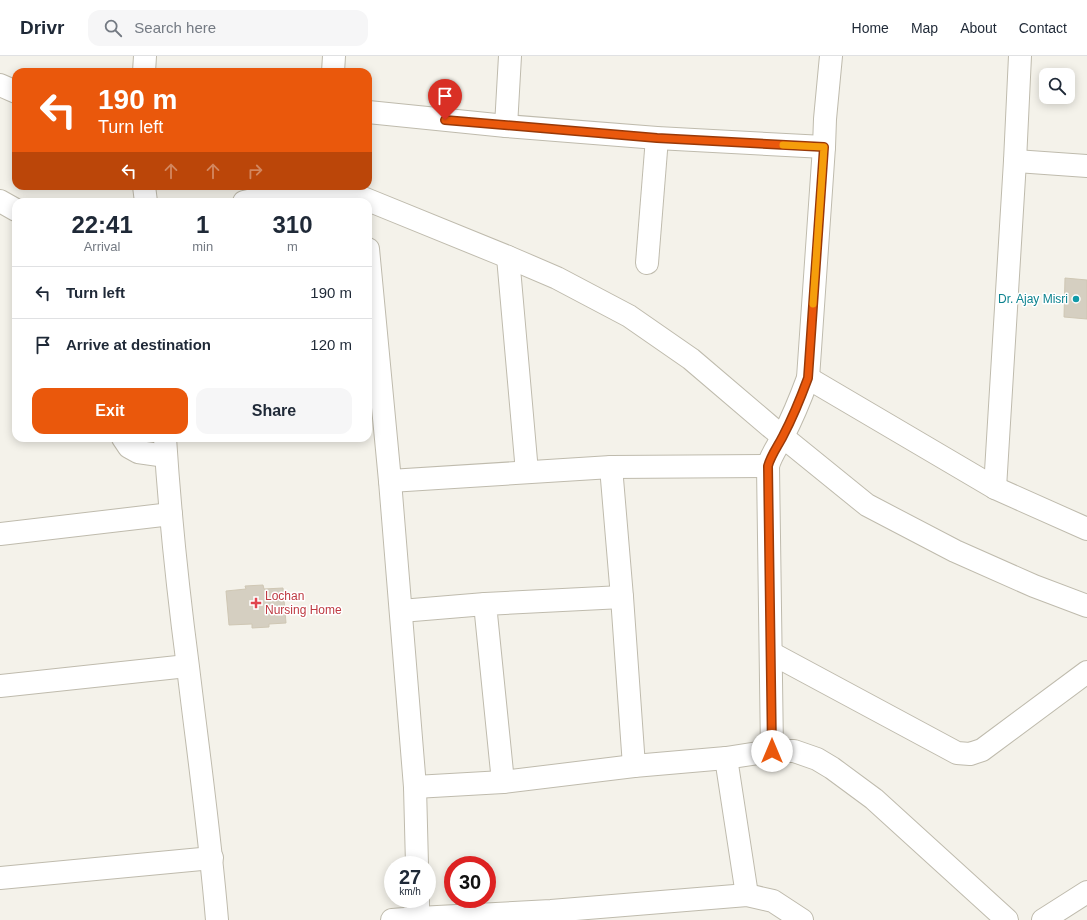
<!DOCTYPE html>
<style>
body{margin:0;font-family:Helvetica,sans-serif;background:#f6f6f7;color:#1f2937;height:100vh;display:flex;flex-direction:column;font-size:15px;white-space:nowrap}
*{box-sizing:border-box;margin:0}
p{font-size:13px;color:#747a83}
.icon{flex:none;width:22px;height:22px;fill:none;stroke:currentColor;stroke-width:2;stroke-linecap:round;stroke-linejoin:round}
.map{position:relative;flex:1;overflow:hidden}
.details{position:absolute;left:12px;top:142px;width:360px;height:244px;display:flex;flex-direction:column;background:#fff;border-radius:12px;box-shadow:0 2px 10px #0003}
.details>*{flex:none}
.banner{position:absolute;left:12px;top:12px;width:360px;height:122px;border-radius:12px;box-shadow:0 2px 10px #0003;background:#ea580c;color:#fff;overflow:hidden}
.buttons{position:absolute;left:1039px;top:12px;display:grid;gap:8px}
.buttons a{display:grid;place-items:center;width:36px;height:36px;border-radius:8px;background:#fff;box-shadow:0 2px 10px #0003;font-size:20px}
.speed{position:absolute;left:384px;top:800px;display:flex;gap:8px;font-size:20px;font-weight:700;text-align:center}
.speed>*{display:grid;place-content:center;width:52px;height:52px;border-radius:50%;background:#fff;box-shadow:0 2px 10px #0003;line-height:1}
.speed small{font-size:10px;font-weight:400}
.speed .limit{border:6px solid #d22;background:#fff;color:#111}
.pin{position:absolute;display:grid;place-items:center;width:34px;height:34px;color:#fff;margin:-41px -17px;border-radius:50% 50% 50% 0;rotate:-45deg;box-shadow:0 0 4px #0007}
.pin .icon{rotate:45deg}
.me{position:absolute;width:44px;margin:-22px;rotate:0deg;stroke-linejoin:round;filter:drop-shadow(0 0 3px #0008)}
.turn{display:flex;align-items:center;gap:14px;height:84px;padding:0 20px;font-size:18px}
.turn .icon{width:52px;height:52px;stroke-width:2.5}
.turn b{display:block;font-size:28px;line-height:34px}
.lanes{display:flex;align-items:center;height:38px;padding:0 20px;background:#0003;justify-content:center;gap:20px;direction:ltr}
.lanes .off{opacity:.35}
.eta{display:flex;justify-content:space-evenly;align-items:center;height:68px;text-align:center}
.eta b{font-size:24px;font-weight:700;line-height:28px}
.primary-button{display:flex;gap:8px;margin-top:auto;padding:8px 20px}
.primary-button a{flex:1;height:46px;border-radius:12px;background:#ea580c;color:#fff;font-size:16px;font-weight:700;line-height:46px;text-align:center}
.primary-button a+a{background:#f6f6f7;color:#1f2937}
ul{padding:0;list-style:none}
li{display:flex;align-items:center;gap:12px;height:52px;padding:0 20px;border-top:1px solid #e0e1e3}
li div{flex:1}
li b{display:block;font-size:15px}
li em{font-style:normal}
header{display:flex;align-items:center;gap:24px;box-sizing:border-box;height:56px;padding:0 20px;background:#fff;border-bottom:1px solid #e0e1e3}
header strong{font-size:19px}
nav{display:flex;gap:22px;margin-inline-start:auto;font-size:14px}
.search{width:280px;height:36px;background:#f6f6f7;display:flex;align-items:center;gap:10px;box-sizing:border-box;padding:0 14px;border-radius:12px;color:#747a83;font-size:15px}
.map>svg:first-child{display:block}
</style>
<header>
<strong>Drivr</strong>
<div class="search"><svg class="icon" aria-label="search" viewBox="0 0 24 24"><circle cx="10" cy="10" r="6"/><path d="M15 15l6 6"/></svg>Search here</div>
<nav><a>Home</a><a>Map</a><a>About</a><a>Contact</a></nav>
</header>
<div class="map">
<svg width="1087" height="864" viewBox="0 0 1087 864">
<rect width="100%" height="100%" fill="#f4f2ea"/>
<g fill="#d5cfc1" stroke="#cfc7b4">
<path d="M 1065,222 L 1087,224 L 1087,263 L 1064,261 Z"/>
<path d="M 263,529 L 264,533 L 283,532 L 286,567 L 269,568 L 269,571 L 252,572 L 252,568 L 229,569 L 226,535 L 246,533 L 245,530 Z"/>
</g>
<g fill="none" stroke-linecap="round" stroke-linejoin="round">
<g stroke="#bfbbad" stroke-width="24">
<g id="minor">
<path d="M 144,16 L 145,0"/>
<path d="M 333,16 L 334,0"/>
<path d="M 0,29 L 16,36"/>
<path d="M 368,56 L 506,70 L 657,82 L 824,91"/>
<path d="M 506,70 L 510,0"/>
<path d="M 1015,105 L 1087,110"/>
<path d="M 144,130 L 146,146"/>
<path d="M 0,145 L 16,154"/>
<path d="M 244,146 L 276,139 L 322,136 L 341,137 L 363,142 L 508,201 L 557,222 L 629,260 L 691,303 L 772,372 L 867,449 L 955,495 L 1034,530 L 1087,550"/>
<path d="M 368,193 L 390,425 L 611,411 L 768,410"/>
<path d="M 508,201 L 527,416"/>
<path d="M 647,207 L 657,82"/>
<path d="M 808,322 L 995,432 L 1087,473"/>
<path d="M 123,382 L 129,391 L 138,396 L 166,400"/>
<path d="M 165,382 C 170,459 178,535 188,611 C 198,695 210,779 217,864"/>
<path d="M 611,411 L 622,541 L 634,710"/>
<path d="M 390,425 L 415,731 L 417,809"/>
<path d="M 995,432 L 1015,105 L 1020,0"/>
<path d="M 0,478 L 171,458"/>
<path d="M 401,555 L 485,548"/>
<path d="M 771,597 L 957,697 L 970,698 L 982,694 L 1087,616"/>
<path d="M 0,630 L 187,610"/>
<path d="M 772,695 L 768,410 C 771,399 778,390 783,380 C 793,361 801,341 808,322 L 824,91 L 825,63 L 831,0"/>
<path d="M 726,702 L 747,839"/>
<path d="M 503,726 L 485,548 L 622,541"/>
<path d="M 415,731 L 503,726 L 634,710 L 726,702 L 772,695 L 794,695 L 817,703 L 832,712 L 874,743 L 1007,864"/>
<path d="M 0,822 L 212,802"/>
<path d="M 418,843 L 418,864"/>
<path d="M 392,864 L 418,862 L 551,855 L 747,839 L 773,845 L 802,864"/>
<path d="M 1043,864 L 1087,836"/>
</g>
</g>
<use href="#minor" stroke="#fff" stroke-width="22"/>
</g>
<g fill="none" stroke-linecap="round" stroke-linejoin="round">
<g stroke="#983908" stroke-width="10">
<path id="route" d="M 445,64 L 657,82 L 824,91 L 808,322 C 801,341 793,361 783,380 C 778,390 771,399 768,410 L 772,695"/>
</g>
<use href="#route" stroke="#ea580c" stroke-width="7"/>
<path stroke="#f59e0b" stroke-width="7" d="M 783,89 L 824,91 L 813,248"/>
</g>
<circle fill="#0f9aa8" stroke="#fff" stroke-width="1.5" cx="1076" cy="243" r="4"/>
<path fill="#e0444e" stroke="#fff" stroke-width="1.5" d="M254 541h4v4h4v4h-4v4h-4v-4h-4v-4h4z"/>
<g text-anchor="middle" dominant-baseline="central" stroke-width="3" stroke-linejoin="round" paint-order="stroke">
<g font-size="12" fill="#0d838f" stroke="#fff" text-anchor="end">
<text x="1068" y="243">Dr. Ajay Misri</text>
</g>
<g font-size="12" fill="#be3a42" stroke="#fff" text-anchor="start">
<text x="265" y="540">Lochan<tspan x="265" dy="14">Nursing Home</tspan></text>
</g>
</g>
</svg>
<div class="buttons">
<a><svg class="icon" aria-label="search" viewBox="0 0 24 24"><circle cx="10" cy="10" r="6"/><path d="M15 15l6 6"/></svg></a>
</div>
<div class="speed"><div>27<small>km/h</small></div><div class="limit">30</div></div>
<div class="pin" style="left:445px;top:64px;background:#d93025"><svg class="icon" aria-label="arrive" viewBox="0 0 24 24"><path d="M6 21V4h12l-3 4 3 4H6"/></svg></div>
<svg class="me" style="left:772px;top:695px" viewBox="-20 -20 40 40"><circle r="19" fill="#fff"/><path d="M0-13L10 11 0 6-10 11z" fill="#ea580c"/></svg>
<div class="banner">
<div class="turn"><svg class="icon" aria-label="left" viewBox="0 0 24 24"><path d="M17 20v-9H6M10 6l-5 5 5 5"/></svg><div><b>190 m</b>Turn left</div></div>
<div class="lanes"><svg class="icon" aria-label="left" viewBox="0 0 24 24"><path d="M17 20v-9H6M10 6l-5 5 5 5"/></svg><svg class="icon off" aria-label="ahead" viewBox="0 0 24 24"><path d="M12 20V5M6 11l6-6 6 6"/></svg><svg class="icon off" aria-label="ahead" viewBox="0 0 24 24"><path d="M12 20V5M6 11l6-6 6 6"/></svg><svg class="icon off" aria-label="right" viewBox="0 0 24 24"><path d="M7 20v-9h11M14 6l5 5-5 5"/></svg></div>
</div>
<section class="details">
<div class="eta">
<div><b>22:41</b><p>Arrival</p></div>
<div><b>1</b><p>min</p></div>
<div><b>310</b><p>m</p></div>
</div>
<ul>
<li><svg class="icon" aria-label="left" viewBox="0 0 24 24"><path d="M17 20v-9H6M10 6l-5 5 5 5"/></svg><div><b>Turn left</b></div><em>190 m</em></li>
<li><svg class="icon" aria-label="arrive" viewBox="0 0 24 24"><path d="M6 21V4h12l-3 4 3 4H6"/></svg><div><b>Arrive at destination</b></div><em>120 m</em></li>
</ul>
<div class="primary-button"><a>Exit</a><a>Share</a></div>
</section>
</div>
